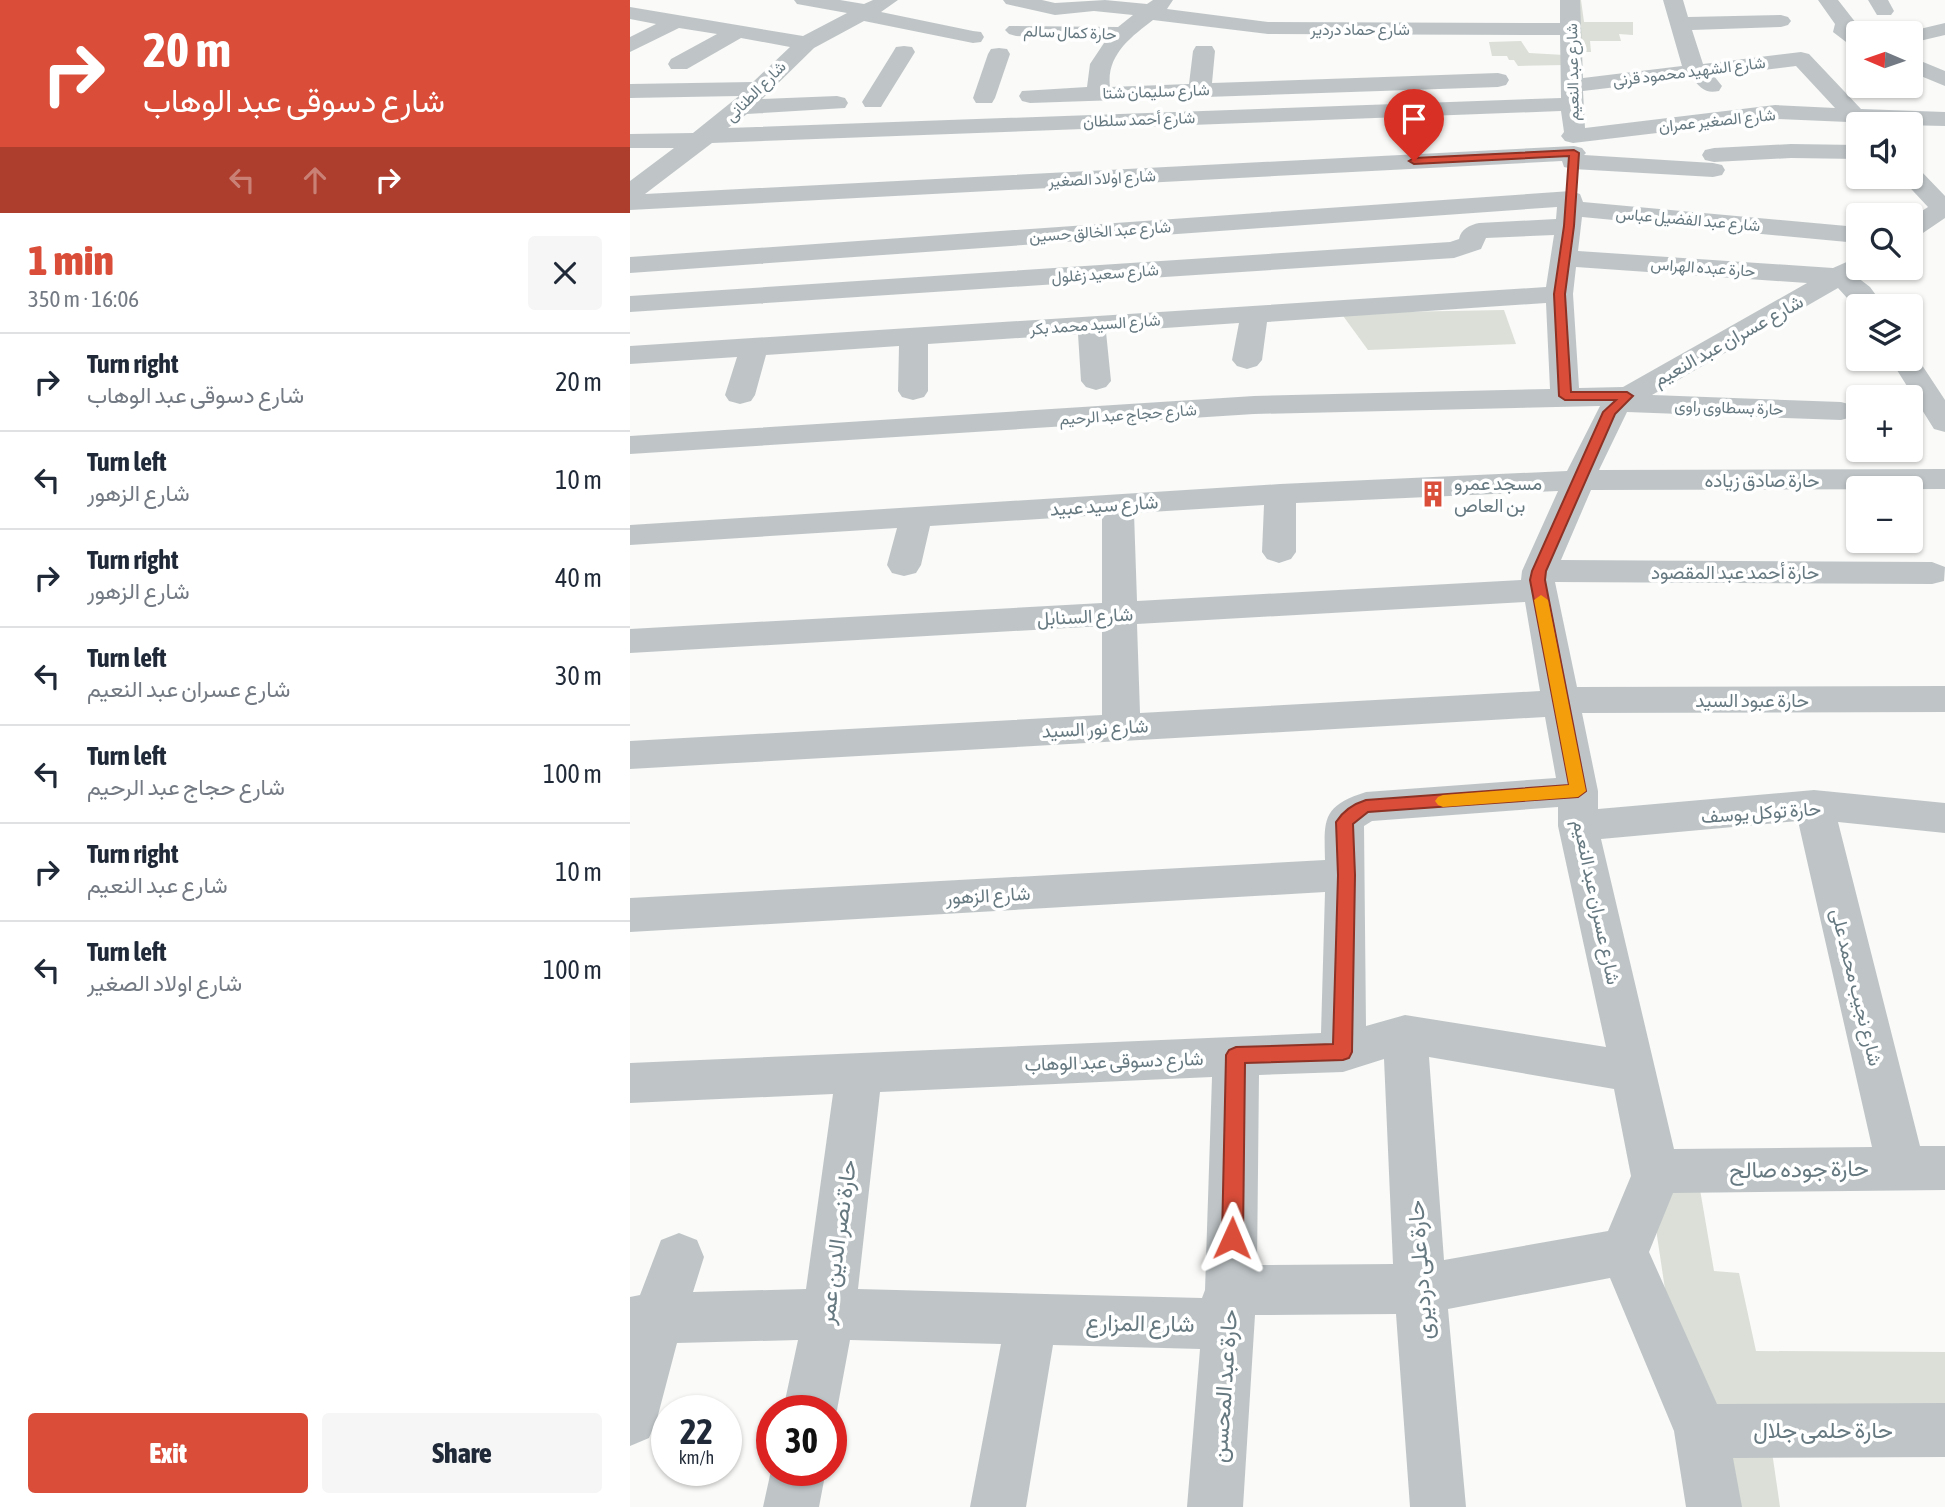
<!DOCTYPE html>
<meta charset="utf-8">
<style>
body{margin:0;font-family:"Asap Condensed",Vazirmatn,sans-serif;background:#f6f6f7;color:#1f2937;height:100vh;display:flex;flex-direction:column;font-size:26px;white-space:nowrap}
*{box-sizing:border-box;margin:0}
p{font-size:23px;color:#747a83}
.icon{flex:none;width:38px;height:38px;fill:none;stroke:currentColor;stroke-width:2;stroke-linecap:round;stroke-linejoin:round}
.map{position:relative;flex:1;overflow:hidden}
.panel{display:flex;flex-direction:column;background:#fff;width:630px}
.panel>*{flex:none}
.guide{background:#d94d39;color:#fff;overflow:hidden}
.needle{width:46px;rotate:272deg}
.controls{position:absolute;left:1216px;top:21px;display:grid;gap:14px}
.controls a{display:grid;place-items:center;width:77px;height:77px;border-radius:7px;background:#fff;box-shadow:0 2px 5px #0004;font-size:35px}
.speed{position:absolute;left:21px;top:1395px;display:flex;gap:14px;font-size:35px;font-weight:700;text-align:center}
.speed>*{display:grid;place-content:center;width:91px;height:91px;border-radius:50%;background:#fff;box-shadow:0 2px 5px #0004;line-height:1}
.speed small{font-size:18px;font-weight:400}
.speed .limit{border:10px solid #d22;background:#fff;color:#111}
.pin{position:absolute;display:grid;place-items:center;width:60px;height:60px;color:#fff;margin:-72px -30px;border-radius:50% 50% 50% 0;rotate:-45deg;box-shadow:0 0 7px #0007}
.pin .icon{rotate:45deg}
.me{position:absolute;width:77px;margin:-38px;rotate:1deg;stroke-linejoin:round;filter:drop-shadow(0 0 5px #0008)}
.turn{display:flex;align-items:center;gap:24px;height:147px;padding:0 28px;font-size:32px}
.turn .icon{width:91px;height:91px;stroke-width:2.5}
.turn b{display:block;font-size:49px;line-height:60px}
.lanes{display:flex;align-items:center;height:66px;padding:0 28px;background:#0003;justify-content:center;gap:35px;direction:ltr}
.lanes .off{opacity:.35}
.round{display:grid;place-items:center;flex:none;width:74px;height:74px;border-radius:7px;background:#f6f6f7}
.head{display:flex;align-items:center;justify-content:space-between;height:119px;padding:0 28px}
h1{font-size:42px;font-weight:800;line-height:52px;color:#d94d39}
.primary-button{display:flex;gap:14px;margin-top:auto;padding:14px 28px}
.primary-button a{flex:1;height:80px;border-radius:7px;background:#d94d39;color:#fff;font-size:28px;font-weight:800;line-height:80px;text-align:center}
.primary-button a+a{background:#f6f6f7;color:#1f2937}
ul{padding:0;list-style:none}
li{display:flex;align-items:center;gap:21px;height:98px;padding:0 28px;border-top:2px solid #e0e1e3}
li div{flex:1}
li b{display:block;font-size:26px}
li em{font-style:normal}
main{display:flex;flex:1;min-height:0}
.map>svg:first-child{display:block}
</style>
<main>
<section class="panel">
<div class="guide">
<div class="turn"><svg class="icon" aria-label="right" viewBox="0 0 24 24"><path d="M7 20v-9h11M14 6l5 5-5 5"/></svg><div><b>20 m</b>شارع دسوقى عبد الوهاب</div></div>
<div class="lanes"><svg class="icon off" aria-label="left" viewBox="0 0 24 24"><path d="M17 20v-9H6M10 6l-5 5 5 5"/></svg><svg class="icon off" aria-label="ahead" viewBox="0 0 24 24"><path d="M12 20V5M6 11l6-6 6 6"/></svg><svg class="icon" aria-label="right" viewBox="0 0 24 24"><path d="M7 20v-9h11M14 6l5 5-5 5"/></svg></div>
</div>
<div class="head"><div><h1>1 min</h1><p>350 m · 16:06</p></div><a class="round"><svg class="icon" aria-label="close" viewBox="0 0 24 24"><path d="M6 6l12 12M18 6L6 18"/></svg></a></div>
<ul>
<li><svg class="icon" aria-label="right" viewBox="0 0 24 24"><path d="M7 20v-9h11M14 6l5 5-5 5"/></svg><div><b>Turn right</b><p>شارع دسوقى عبد الوهاب</p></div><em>20 m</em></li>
<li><svg class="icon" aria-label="left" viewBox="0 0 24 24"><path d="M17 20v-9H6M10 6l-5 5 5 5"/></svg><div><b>Turn left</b><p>شارع الزهور</p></div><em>10 m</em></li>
<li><svg class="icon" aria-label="right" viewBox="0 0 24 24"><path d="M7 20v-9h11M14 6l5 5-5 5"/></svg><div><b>Turn right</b><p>شارع الزهور</p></div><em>40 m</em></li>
<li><svg class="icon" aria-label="left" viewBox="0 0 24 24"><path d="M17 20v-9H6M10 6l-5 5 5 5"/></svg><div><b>Turn left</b><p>شارع عسران عبد النعيم</p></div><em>30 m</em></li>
<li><svg class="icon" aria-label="left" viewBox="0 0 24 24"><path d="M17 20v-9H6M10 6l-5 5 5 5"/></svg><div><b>Turn left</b><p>شارع حجاج عبد الرحيم</p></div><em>100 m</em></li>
<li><svg class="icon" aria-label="right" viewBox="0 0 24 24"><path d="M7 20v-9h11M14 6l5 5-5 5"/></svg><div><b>Turn right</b><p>شارع عبد النعيم</p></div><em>10 m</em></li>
<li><svg class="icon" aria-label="left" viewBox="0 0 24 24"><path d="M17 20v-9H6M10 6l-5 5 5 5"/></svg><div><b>Turn left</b><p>شارع اولاد الصغير</p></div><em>100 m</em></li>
</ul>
<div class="primary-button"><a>Exit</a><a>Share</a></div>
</section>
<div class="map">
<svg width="1315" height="1507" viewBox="0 0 1315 1507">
<rect width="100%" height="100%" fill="#fafaf8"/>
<g fill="#dbdfd7">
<path d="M 936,0 L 951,0 L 954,22 L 1003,22 L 1003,35 L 989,34 L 991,41 L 960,41 L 961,52 L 941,52 Z"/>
<path d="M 891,41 L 899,53 L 934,55 L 934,65 L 888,66 L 884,60 L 879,60 L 877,56 L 862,56 L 859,42 Z"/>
<path d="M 874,310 L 886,344 L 738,350 L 711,313 Z"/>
<path d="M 1031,1177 L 1068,1178 L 1084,1271 L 1109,1273 L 1126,1351 L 1315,1352 L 1315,1423 L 1075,1424 L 1044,1349 L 1023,1209 Z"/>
<path d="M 1077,1436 L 1140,1438 L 1150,1507 L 1090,1507 Z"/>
</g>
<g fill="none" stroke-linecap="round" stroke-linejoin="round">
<g fill="#bfc5c7" fill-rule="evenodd">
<path d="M 164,0 L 210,0 L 234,4 L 243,0 L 268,0 L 251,12 L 343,31 L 351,32 L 354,37 L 351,42 L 343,43 L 234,21 L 184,48 L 132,99 L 207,96 L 215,98 L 218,103 L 215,108 L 117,114 L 98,128 L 931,98 L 930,35 L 638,34 L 523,20 C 501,37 476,55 480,87 L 559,84 L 563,51 L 566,46 L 582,46 L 585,51 L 582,83 L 868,73 L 876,75 L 879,80 L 876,85 L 868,87 L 400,103 L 392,101 L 389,96 L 392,91 L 457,87 L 460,64 L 476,40 L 386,36 L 379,34 L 375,30 L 379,26 L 488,27 L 503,15 L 464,11 L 425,15 L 376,4 L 373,0 L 412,0 L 425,3 L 475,0 L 517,4 L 523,0 L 543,0 L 537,9 L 638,22 L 930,23 L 930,0 L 950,0 L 953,78 L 1052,66 L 1033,0 L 1053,0 L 1058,17 L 1151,15 L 1158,17 L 1161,21 L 1158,25 L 1151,27 L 1062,30 L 1073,64 L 1171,52 L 1179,54 L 1231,109 L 1315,112 L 1315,126 L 1228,124 L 1228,130 L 1218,122 L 1145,119 L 943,143 L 935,141 L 931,136 L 934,132 L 931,111 L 82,143 L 15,194 L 944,146 L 952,148 L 956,153 L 954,155 L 1083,163 L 1092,165 L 1095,170 L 1092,175 L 1083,177 L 943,169 L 934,167 L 932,161 L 0,210 L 0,181 L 44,148 L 0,148 L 0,134 L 63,133 L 109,96 L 0,98 L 0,84 L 123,82 L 160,47 L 111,38 L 57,69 L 41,69 L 38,64 L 41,59 L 87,34 L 49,28 L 0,52 L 0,37 L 26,24 L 0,19 L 0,7 L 173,36 L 217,13 L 167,4 ZM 1166,66 L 1205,108 L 1145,105 L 955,128 L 953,91 L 1062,78 C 1071,88 1075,94 1089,91 L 1092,86 L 1084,76 Z"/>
<path d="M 1188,0 L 1208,0 L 1226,23 L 1225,30 L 1232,33 L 1228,33 L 1228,46 L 1220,45 L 1203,32 L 1205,24 Z"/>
<path d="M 1238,0 L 1258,0 L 1264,11 L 1261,15 L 1247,15 Z"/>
<path d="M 1315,23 L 1315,35 L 1281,43 L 1281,33 L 1273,33 Z"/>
<path d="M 274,46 L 282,47 L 285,52 L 254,102 L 251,107 L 235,107 L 232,102 L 263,52 L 266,47 Z"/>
<path d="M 369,48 L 377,49 L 380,54 L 365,98 L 362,103 L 346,103 L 343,98 L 358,54 L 361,49 Z"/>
<path d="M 1281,57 L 1315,71 L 1315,86 L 1281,72 Z"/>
<path d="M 1161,144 L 1228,145 L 1228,159 L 1161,158 L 1084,162 L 1075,160 L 1072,155 L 1075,150 L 1084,148 Z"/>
<path d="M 1281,168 L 1290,170 L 1315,196 L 1315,218 L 1290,235 L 1281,238 L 1281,218 L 1298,207 L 1270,177 L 1281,177 Z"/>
<path d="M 941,191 L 950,194 L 953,202 L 1228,227 L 1228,243 L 952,217 L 948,251 L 1203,268 L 1228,257 L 1228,268 L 1239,268 L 1227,277 L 1240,287 L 1254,306 L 1228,306 L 1228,310 L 1208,288 L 1022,395 L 1211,402 L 1222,405 L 1226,411 L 1222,417 L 1211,420 L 997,412 L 969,470 L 1315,469 L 1315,489 L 961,490 L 931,560 L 1302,562 L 1315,567 L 1314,581 L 1302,584 L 925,582 L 947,687 L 1315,686 L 1315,712 L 952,713 L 968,791 L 968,809 L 1184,790 L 1315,803 L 1315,833 L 1208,822 L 1290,1146 L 1315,1146 L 1315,1190 L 1043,1193 L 1019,1252 L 1087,1404 L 1315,1403 L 1315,1457 L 1103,1458 L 1112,1507 L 1056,1507 L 1044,1431 L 980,1278 L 818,1309 L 836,1507 L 780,1507 L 766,1314 L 625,1315 L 613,1507 L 557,1507 L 570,1349 L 423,1345 L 396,1507 L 340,1507 L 371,1344 L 220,1340 L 207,1410 L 201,1424 L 201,1410 L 153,1410 L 168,1340 L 47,1343 L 27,1419 L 19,1438 L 0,1446 L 0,1297 L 10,1295 L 31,1240 L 49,1233 L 67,1240 L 74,1257 L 63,1292 L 176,1289 L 203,1094 L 0,1103 L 0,1063 L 691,1033 L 695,892 L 0,932 L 0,898 L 695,860 C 694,819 692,806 736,792 L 926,778 L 915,717 L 0,769 L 0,741 L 472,715 L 472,626 L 0,653 L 0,629 L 472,603 L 472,515 L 300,526 L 291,565 L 286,573 L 274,576 L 262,573 L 257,565 L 267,528 L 0,545 L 0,525 L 650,484 L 937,471 L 970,406 L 624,414 L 0,454 L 0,436 L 624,396 L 920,389 L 916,303 L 637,322 L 632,360 L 627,366 L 617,369 L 607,366 L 602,360 L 609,323 L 476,332 L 481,381 L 476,387 L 466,390 L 456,387 L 451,381 L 448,334 L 298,344 L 298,391 L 294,397 L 283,400 L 272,397 L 268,391 L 269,346 L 136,355 L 125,395 L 121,401 L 110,404 L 99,401 L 95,395 L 107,357 L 0,364 L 0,346 L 916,287 L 924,235 L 856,238 L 851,249 L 824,258 L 0,312 L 0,296 L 820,242 L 829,239 C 831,229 840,225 849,223 L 926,219 L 927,207 L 0,273 L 0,257 ZM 946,267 L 1177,283 L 993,387 L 949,388 L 943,294 ZM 928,491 L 892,571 L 891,580 L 507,601 L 504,513 L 634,505 L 632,552 L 637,559 L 649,563 L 661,559 L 666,552 L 666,503 ZM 895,602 L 910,691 L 510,713 L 507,624 ZM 928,807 L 928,826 L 976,1047 L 775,1015 L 736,1026 L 734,826 L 742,821 ZM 1168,821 L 1242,1147 L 1044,1149 L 971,839 ZM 799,1057 L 984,1089 L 1001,1176 L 978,1231 L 814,1260 ZM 754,1059 L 763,1264 L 627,1265 L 629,1075 L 713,1072 ZM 582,1077 L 575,1290 L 572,1298 L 228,1289 L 250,1092 Z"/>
<path d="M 1281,352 L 1284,353 L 1315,400 L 1315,432 L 1304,429 L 1260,359 L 1281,359 Z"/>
<path d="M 142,1466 L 142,1470 L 196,1470 L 189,1507 L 133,1507 Z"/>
</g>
</g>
<path fill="#d94d39" stroke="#8d3225" stroke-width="2" d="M 944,150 L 949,153 L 944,226 L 935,294 L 941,392 L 997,392 L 1003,396 L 985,414 L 916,571 L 915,580 L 956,791 L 948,797 L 738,812 L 723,824 L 725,875 L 722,1052 L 719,1058 L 713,1060 L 615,1063 L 613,1238 L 610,1245 L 602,1248 L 595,1245 L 592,1238 L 596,1055 L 599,1050 L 606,1047 L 703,1044 L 708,875 L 706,822 C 713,811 723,804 736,800 L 939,785 L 900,580 L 902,571 L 973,412 L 986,400 L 935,400 L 929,396 L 924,294 L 934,226 L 939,156 L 784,164 L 779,161 L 784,158 Z"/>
<path fill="#f59e0b" d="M 911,595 L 918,600 L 956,791 L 948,797 L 813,807 L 808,805 L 805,801 L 808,797 L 813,795 L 939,785 L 904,600 Z"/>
<defs>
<g id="building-bare" transform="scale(2.1)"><path d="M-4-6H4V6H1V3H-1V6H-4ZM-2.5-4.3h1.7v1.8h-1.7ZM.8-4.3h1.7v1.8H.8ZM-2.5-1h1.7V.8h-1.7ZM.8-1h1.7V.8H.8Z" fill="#d94d39" stroke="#fff" stroke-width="2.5" paint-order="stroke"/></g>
</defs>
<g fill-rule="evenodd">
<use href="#building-bare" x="803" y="494"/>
</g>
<g text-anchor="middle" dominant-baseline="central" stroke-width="7" stroke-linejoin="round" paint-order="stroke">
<g font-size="16" fill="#667981" stroke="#fff">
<text x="730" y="29">شارع حماد دردير</text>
<text transform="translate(440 32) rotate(2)">حارة كمال سالم</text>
<text transform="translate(1059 71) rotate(-7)">شارع الشهيد محمود قرنى</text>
<text transform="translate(942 72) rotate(-91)">شارع عبد النعيم</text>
<text transform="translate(125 91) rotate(-45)">شارع الطنانى</text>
<text transform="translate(526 91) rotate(-2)">شارع سليمان شتا</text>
<text transform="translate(509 119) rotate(-2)">شارع أحمد سلطان</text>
<text transform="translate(1087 120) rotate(-6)">شارع الصغير عمران</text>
<text transform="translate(472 178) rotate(-3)">شارع اولاد الصغير</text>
<text transform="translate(1058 219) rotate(5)">شارع عبد الفضيل عباس</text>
<text transform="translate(470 231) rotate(-4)">شارع عبد الخالق حسين</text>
<text transform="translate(1073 267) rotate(4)">حارة عبده الهراس</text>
<text transform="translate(475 273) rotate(-4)">شارع سعيد زغلول</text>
<text transform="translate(465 324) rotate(-4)">شارع السيد محمد بكر</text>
<text transform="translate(1099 407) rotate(2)">حارة بسطاوى راوى</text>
<text transform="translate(498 414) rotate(-4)">شارع حجاج عبد الرحيم</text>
</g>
<g font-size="19" fill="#667981" stroke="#fff">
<text transform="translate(1098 340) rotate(-29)">شارع عسران عبد النعيم</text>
<text x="1132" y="480">حارة صادق زياده</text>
<text transform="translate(474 505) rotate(-4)">شارع سيد عبيد</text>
<text x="1105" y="572">حارة أحمد عبد المقصود</text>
<text transform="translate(455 616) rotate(-3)">شارع السنابل</text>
<text x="1122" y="700">حارة عبود السيد</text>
<text transform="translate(465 728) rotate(-3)">شارع نور السيد</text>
<text transform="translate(1131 812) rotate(-4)">حارة توكل يوسف</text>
<text transform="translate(358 895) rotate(-3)">شارع الزهور</text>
<text transform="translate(967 902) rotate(78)">شارع عسران عبد النعيم</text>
<text transform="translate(1227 987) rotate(76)">شارع نجيب محمد على</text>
<text transform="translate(484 1061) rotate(-2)">شارع دسوقى عبد الوهاب</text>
</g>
<g font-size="19" fill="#667981" stroke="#fff" text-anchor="start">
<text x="824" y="483">مسجد عمرو<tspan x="824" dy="22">بن العاص</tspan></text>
</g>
<g font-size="23" fill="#667981" stroke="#fff">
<text transform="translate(1169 1169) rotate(-1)">حارة جوده صالح</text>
<text transform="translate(207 1242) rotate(-82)">حارة نصر الدين عمر</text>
<text transform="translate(790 1270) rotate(-94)">حارة على درديرى</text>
<text transform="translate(510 1323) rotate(1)">شارع المزارع</text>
<text transform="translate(594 1386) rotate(-86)">حارة عبد المحسن</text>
<text x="1193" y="1430">حارة حلمى جلال</text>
</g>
</g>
</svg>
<div class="controls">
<a><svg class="needle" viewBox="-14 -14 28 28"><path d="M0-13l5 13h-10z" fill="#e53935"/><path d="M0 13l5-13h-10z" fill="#747a83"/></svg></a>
<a><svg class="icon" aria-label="sound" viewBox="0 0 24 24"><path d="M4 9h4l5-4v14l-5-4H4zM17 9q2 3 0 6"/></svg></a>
<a><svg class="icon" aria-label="search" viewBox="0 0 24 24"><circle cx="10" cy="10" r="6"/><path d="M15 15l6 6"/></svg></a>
<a><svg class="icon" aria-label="layers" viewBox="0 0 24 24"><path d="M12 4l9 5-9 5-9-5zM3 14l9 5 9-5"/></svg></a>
<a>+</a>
<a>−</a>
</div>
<div class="speed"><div>22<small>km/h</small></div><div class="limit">30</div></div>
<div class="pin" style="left:784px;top:161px;background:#d93025"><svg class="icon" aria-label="arrive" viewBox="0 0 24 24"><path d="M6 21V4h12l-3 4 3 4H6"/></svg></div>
<svg class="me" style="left:602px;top:1238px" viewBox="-20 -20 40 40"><path d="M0-17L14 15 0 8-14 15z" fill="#d94d39" stroke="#fff" stroke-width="4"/></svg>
</div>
</main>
